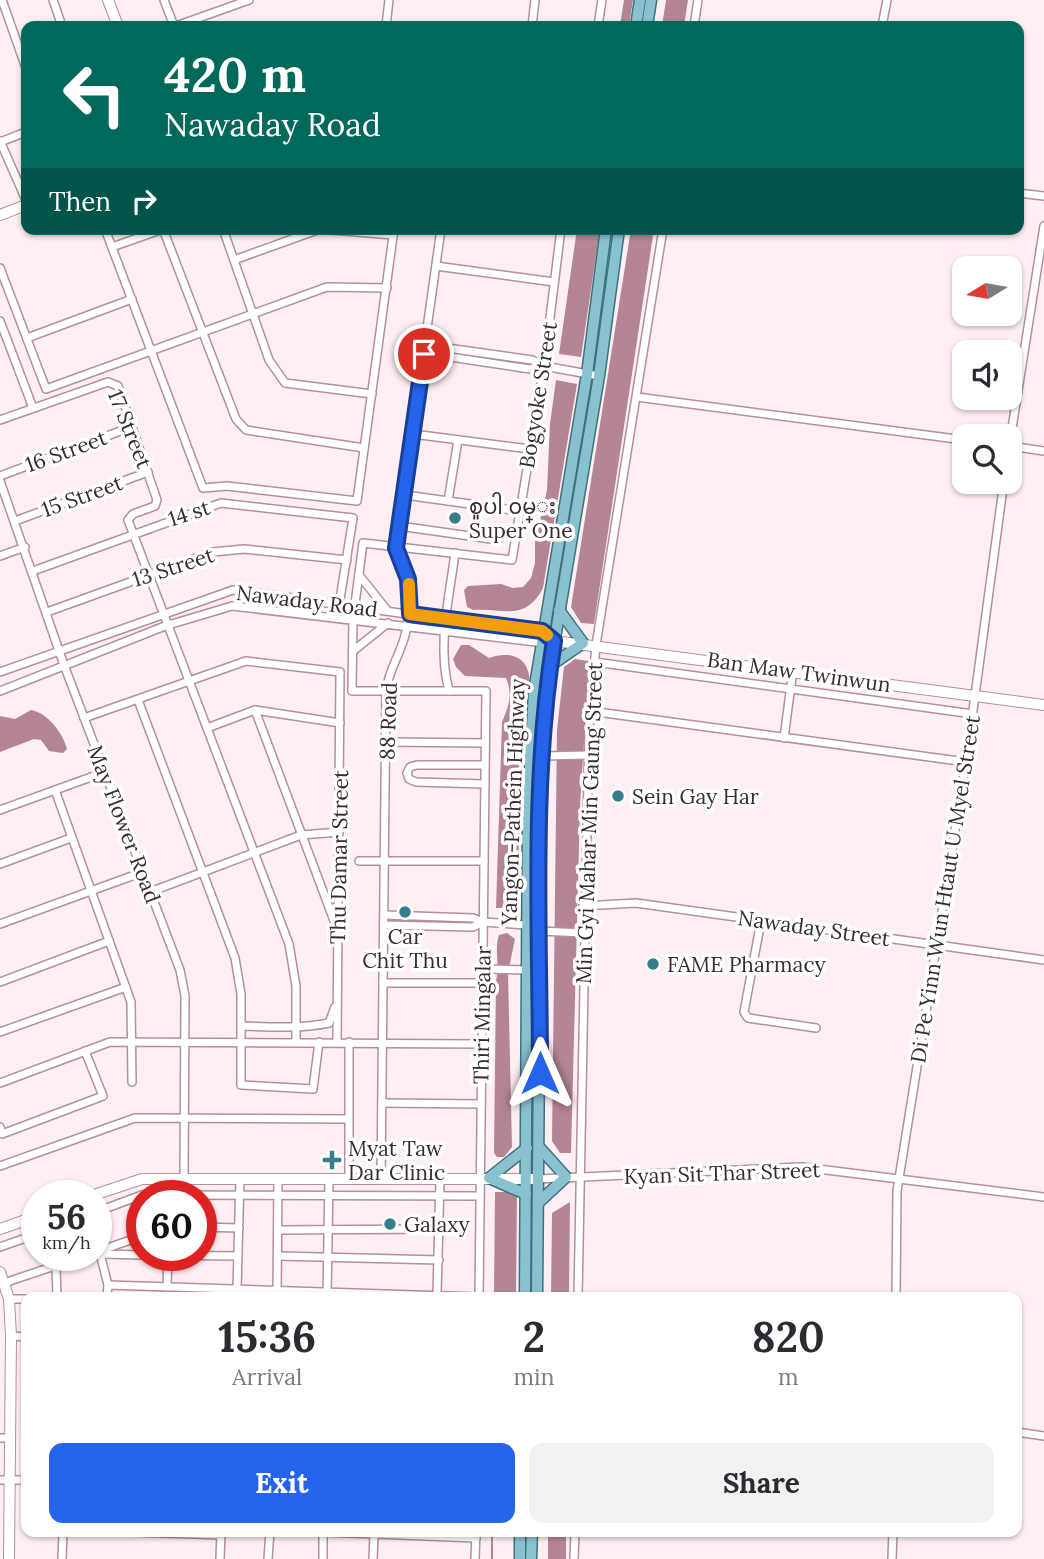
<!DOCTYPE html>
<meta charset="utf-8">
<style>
body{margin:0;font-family:Lora,"Noto Sans Myanmar",serif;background:#f2f2f3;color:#2b2b33;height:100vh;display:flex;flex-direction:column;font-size:26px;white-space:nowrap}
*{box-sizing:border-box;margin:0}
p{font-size:23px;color:#7c7c81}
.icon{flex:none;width:38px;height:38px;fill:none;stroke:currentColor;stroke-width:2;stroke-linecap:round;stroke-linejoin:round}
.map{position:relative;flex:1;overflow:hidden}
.details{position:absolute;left:21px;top:1292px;width:1001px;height:245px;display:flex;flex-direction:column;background:#fff;border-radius:14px;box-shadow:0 2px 5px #0004}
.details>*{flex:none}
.banner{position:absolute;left:21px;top:21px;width:1003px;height:214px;border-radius:14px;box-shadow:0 2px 5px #0004;background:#00695c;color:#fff;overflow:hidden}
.needle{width:46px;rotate:259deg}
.fabs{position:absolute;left:952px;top:256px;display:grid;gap:14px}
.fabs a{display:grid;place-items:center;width:70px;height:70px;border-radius:14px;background:#fff;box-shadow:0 2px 5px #0004;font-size:35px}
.speed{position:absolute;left:21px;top:1180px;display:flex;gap:14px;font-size:35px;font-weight:700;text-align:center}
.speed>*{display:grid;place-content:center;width:91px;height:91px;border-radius:50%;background:#fff;box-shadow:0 2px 5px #0004;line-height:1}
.speed small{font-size:18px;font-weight:400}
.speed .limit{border:10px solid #d22;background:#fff;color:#111}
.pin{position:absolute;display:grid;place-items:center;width:60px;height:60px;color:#fff;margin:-30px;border:4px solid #fff;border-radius:50%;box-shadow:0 2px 7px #0007}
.me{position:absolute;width:77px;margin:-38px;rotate:0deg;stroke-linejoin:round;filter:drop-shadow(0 0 5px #0008)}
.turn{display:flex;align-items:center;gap:24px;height:147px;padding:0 28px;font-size:32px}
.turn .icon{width:91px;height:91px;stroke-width:2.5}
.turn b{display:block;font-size:49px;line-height:60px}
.then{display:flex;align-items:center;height:66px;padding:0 28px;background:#0003;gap:14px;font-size:26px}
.eta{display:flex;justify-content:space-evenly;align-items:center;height:119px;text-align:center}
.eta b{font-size:42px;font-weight:700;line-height:49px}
.cta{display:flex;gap:14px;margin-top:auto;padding:14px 28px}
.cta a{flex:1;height:80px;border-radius:14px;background:#2563eb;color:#fff;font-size:28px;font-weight:700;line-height:80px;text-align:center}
.cta a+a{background:#f2f2f3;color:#2b2b33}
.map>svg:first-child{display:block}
</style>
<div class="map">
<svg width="1044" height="1559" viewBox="0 0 1044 1559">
<rect width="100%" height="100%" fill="#ffeef2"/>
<g fill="#b48693">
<path d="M 624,0 L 633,0 L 629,26 L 620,26 Z"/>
<path d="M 666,0 L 688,0 L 684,26 L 662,26 Z"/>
<path d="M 577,229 L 600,229 L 581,357 L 559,354 Z"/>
<path d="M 631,229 L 654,229 L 594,624 L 581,623 L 571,607 Z"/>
<path d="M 556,380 L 577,384 L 543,588 C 525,622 504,608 473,610 L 467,607 L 464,590 L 468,586 L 501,584 L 513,588 L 523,587 L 531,578 L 535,563 L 535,543 L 547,490 L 550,424 Z"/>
<path d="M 461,645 L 469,645 L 489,658 C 505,652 523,654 528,671 C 533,686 522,704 521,719 C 519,782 519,845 518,908 L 496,908 L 502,722 C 509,706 513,695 506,678 L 465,676 L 456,667 L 453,659 Z"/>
<path d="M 575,659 L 589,661 L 580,806 L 571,1153 L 560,1153 L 552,1141 L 557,730 L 564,667 Z"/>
<path d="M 31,710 C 48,713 63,733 67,749 L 63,753 L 49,751 L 41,740 L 34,739 L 0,752 L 0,716 L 15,719 Z"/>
<path d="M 507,933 L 515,939 L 508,973 L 512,1147 L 504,1157 L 497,1157 L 494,1153 L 496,980 C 500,965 494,950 499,935 Z"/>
<path d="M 495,1192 L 517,1192 L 516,1297 L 494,1297 Z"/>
<path d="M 570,1202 L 569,1297 L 551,1297 L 552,1213 Z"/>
<rect x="548" y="1531" width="18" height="28"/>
</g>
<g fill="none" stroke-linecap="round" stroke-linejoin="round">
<path stroke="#b48693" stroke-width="2" d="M 492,1559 L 492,1531"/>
<g stroke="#b58f99" stroke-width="10">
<g id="street">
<path d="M 2,0 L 26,68"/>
<path d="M 53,0 L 62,26"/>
<path d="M 164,0 L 174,26"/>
<path d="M 176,26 L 249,0"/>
<path d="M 386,26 L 389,0"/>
<path d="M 532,26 L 535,0"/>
<path d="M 598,26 L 602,0"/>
<path d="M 694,26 L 698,0"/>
<path d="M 882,26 L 887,0"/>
<path d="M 0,141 L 26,200"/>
<path d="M 0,142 L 26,132"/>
<path d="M 1018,193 L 1044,196"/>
<path d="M 105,229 L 203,488 L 227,486 L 357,501 L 394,229"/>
<path d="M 163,229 L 236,419 L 246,430 L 364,448"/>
<path d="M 223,229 L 269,360 L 285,383 L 372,394"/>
<path d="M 112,247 L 163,229"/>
<path d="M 234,260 L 320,229 L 393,235"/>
<path d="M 436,266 L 554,282"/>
<path d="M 0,268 L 46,389 L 327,287 L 387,288"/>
<path d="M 0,321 L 33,408"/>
<path d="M 27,338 L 132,299"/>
<path d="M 426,345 L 532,360 L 544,366 L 599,376"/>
<path d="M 424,353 L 530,369 L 544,366"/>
<path d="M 637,397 L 964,440"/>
<path d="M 0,420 L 108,382 L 118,386 L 157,500 L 155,506 L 133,514 L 128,520 L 289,944 L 296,986 L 296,1041"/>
<path d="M 413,434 L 530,449"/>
<path d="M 1010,441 L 1044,226"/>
<path d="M 1010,446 L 1044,451"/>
<path d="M 0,476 L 131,427"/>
<path d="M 0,481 L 64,665 L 180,970 L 185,996 L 184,1179"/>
<path d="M 405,495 L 520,511"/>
<path d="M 448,501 L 458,440"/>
<path d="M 15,521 L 148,472"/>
<path d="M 399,526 L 498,540"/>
<path d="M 0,556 L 25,547"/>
<path d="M 33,571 L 221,503 L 353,518 L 337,618"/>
<path d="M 359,575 L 387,610"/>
<path d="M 47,612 L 213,552 L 244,549 L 347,560"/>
<path d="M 353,651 L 388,623"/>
<path d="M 595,662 L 973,714"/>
<path d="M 0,672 L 233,590 L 545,633"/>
<path d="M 0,691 L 165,626 L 232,606 L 545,643"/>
<path d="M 449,691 C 437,645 449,600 455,553"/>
<path d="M 138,700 L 235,958 L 241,994 L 241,1085 L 313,1089 L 319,1042"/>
<path d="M 255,710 L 336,926"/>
<path d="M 590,711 L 966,762"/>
<path d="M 84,718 L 246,661 L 340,672 L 337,1041"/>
<path d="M 207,728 L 255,710 L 340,723"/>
<path d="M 784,738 L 793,670"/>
<path d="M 386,742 L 485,743"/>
<path d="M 543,756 L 588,755"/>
<path d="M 485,784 L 416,782 L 409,779 L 407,773 L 410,767 L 417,765 L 485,765"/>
<path d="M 55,790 L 131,1002 L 132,1082"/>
<path d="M 0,810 L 105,772"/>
<path d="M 359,861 L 484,861"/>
<path d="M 0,864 L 71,838"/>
<path d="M 150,892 L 301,835 L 339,832"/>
<path d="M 583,906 L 636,903 L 1044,960"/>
<path d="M 761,921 L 744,1012 L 748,1018 L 816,1028"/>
<path d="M 483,922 L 527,925"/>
<path d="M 0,924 L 143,872"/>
<path d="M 384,925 L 473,927 L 483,922 L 473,918 L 384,915"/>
<path d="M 540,931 L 583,933"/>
<path d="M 483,969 L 527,970"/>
<path d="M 0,982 L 109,941"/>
<path d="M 383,983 L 482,983"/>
<path d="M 242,1026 C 271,1027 300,1029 329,1023 L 335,1007"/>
<path d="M 0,1032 L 126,987"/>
<path d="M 0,1083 L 110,1042 L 481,1044"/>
<path d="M 382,1103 L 481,1104"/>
<path d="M 0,1127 L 2,1134 L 103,1096 L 85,1051"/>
<path d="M 0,1166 L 135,1118 L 348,1119"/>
<path d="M 538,1179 L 802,1167 L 1044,1197"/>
<path d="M 349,1180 L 349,1042"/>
<path d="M 381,1180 L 386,691 C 388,675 394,665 400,650 C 415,614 410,582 396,548 L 441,229"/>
<path d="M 142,1195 L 480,1196"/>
<path d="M 96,1212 L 142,1195"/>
<path d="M 201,1227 L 239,1228"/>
<path d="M 278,1230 L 439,1229"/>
<path d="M 96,1238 L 108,1285 L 107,1297"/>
<path d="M 0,1247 L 37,1234"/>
<path d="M 96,1252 L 142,1236"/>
<path d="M 102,1254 L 142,1255"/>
<path d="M 146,1255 L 238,1256"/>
<path d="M 278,1256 L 439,1260"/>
<path d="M 56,1265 L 57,1297"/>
<path d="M 1,1284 L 87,1255"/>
<path d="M 108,1285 L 477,1297"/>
<path d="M 167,1287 L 168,1255"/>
<path d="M 237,1289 L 240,1178"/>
<path d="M 437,1294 L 440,1179"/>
<path d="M 277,1297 L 278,1179"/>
<path d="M 327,1297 L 329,1179"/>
<path d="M 479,1297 L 486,691 L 352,691 L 353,619 L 363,543 L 512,560 L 544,366 L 561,229"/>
<path d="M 578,1297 L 589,728 L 596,645 L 663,229"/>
<path d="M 896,1297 L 897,1191 L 966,762 L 1004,481"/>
<path d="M 9,1299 L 26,1299"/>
<path d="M 11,1336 L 26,1337"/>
<path d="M 1017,1432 L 1044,1436"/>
<path d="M 0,1438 L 8,1438"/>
<path d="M 0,1480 L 26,1480"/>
<path d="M 102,1531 L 221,1535"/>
<path d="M 323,1532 L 476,1538"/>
<path d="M 62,1559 L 63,1531"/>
<path d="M 220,1559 L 221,1532"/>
<path d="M 268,1559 L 270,1531"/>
<path d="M 323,1559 L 323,1531"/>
<path d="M 373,1559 L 374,1534"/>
<path d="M 475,1559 L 476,1531"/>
<path d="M 574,1559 L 575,1531"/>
<path d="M 892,1559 L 893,1531"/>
</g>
</g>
<g stroke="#b58f99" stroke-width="12">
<g id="secondary">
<path d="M 108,0 L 118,26"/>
<path d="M 0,215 L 26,205"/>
<path d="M 554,641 L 1044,705"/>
<path d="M 94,1195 L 142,1179 L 538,1179"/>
<path d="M 0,1229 L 37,1216"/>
<path d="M 0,1272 L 9,1299 L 11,1336 L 9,1559"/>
</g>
</g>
<g stroke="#3b7281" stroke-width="13">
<g id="primary">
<path d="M 636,26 L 640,0"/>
<path d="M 647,26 L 651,0"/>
<path d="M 550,666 L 583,643 L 559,610"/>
<path d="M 526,1194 L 489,1178 L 527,1148"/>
<path d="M 538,1203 L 566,1177 L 540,1148"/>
<path d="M 525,1297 L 528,805 L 534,691 L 587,374 L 606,229"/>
<path d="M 537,1297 L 541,806 L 546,692 L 599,376 L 619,229"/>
<path d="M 520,1559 L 520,1531"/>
<path d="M 531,1559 L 532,1531"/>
</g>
</g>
<use href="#street" stroke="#fff" stroke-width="7"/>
<use href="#secondary" stroke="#fff" stroke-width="10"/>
<use href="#primary" stroke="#8ac1ce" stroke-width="10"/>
</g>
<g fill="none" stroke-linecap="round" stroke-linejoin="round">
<g stroke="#184099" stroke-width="18">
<path id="route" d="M 424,354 L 396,548 L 408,579 L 410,614 L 542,631 L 554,641 C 531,782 540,930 540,1073"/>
</g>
<use href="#route" stroke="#2563eb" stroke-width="12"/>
<path stroke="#f59e0b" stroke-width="12" d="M 409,584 L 410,614 L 542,631 L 547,635"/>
</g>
<g fill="#397c8c" stroke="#fff" stroke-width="2.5">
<circle cx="455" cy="518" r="7"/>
<circle cx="618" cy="796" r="7"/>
<circle cx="405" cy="912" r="7"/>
<circle cx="653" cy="964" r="7"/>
<path d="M328.5 1149.5h7v7h7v7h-7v7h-7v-7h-7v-7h7z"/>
<circle cx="390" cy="1224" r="7"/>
</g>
<g text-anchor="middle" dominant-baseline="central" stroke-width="7" stroke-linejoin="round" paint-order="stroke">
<g font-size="21" fill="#3a2a2f" stroke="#fff">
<text transform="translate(538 395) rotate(-81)">Bogyoke Street</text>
<text transform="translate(130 429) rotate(68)">17 Street</text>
<text transform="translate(66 451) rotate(-20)">16 Street</text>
<text transform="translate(82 496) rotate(-20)">15 Street</text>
<text transform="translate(189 513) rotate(-18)">14 st</text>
<text transform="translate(173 567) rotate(-18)">13 Street</text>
<text transform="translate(307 601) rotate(7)">Nawaday Road</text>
<text transform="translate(799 672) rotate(8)">Ban Maw Twinwun</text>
<text transform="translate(388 721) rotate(-88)">88 Road</text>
<text transform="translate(513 802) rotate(-88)">Yangon-Pathein Highway</text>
<text transform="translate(589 823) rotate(-88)">Min Gyi Mahar Min Gaung Street</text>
<text transform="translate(124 824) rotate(69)">May Flower Road</text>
<text transform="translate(339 857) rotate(-89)">Thu Damar Street</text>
<text transform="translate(945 889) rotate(-81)">Di Pe Yinn Wun Htaut U Myel Street</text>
<text transform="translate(814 928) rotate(8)">Nawaday Street</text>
<text transform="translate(482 1015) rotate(-89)">Thiri Mingalar</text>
<text transform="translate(722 1173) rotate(-2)">Kyan Sit Thar Street</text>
</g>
<g font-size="21" fill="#3a2a2f" stroke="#fff" text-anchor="start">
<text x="469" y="506">စူပါ ၀မ္း<tspan x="469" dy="24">Super One</tspan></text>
<text x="632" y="796">Sein Gay Har</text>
<text x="405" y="936" text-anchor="middle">Car<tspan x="405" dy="24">Chit Thu</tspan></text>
<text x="667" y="964">FAME Pharmacy</text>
<text x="348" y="1148">Myat Taw<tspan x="348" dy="24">Dar Clinic</tspan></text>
<text x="404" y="1224">Galaxy</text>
</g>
</g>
</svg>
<div class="fabs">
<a><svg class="needle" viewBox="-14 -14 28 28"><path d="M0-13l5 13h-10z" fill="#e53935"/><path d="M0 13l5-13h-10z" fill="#7c7c81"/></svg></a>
<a><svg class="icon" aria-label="sound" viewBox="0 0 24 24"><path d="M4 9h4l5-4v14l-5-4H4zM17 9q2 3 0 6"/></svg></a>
<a><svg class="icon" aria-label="search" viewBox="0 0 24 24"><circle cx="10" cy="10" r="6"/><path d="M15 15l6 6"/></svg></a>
</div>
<div class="speed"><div>56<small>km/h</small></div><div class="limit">60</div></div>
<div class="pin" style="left:424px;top:354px;background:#d93025"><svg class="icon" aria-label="arrive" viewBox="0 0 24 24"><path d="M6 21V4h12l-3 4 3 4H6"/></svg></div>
<svg class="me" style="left:540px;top:1073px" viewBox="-20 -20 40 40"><path d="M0-17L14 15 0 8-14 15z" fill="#2563eb" stroke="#fff" stroke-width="4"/></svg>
<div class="banner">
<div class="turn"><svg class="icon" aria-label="left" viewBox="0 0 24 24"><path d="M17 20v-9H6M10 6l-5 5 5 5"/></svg><div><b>420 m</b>Nawaday Road</div></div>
<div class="then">Then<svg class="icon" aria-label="right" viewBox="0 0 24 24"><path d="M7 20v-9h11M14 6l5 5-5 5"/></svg></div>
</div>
<section class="details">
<div class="eta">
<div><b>15:36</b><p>Arrival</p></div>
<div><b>2</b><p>min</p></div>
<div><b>820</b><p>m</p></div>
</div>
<div class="cta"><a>Exit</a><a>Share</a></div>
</section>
</div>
